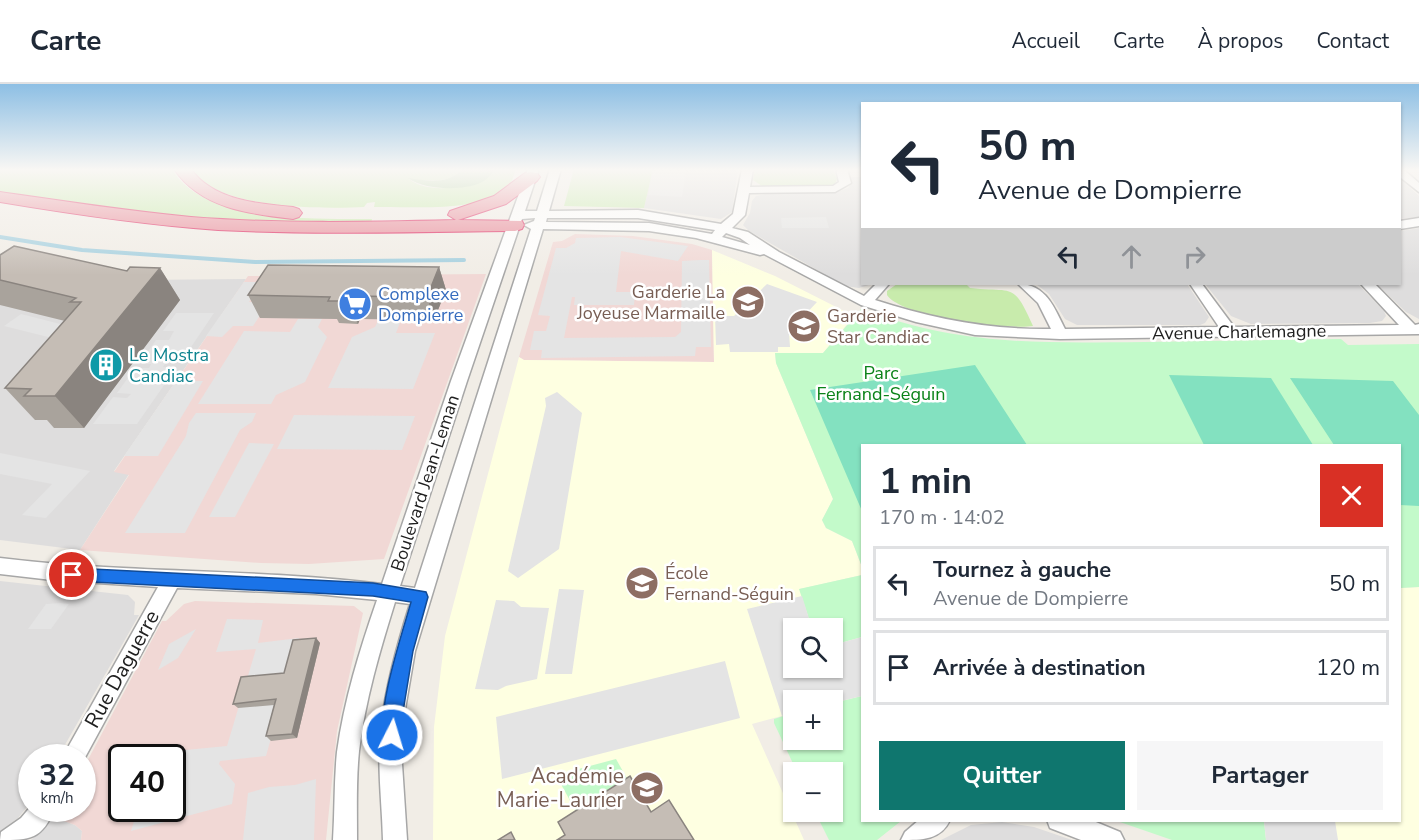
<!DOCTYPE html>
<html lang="fr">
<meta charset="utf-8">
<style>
body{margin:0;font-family:"Nunito Sans",sans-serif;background:#f6f6f7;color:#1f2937;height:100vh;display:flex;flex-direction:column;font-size:22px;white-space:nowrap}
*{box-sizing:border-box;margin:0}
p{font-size:20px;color:#747a83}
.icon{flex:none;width:33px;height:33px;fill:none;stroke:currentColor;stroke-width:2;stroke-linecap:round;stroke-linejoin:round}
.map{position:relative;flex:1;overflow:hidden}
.panel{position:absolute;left:861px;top:360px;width:540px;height:378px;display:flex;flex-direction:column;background:#fff;border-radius:0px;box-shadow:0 2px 4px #0004}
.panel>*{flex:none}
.banner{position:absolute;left:861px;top:18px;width:540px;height:183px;border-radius:0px;box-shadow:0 2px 4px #0004;background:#fff;color:#1f2937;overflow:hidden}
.tools{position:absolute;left:783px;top:534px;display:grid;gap:12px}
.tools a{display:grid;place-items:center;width:60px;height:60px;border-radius:0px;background:#fff;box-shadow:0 2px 4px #0004;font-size:30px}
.speed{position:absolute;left:18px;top:660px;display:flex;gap:12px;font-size:30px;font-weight:700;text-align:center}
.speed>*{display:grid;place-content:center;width:78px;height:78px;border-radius:50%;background:#fff;box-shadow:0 2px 4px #0004;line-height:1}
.speed small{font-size:15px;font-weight:400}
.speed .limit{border:3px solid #111;border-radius:9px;background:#fff;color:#111}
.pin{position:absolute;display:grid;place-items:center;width:51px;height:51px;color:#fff;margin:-26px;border:3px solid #fff;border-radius:50%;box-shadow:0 2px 6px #0007}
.me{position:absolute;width:66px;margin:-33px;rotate:5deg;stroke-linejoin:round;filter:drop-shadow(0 0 4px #0008)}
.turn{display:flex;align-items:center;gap:21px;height:126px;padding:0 18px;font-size:27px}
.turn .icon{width:78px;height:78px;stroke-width:2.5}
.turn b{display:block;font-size:42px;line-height:51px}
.lanes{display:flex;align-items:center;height:57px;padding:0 18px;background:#0003;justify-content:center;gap:30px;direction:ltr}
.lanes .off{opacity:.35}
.round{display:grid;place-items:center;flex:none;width:63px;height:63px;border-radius:0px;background:#f6f6f7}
.head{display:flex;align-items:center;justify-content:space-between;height:102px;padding:0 18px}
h1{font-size:36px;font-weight:700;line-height:45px}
.primary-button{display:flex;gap:12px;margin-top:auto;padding:12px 18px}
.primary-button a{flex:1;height:69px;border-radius:0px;background:#0f766e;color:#fff;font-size:24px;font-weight:700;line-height:69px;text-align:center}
.primary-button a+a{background:#f6f6f7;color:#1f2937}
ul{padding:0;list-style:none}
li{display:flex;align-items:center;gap:18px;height:75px;margin:0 12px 9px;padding:0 6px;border:3px solid #e0e1e3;border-radius:0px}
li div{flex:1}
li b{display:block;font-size:22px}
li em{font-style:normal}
header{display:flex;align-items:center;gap:36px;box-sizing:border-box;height:84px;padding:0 30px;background:#fff;border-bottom:2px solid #e0e1e3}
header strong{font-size:28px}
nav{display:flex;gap:33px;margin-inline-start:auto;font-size:21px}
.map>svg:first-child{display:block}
</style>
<header>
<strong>Carte</strong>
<nav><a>Accueil</a><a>Carte</a><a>À propos</a><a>Contact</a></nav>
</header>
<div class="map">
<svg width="1419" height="756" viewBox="0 0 1419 756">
<rect width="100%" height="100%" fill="#f1ede6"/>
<g fill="#dedddd">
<path d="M 653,85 L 738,85 L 732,128 L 721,135 L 644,124 Z"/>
<path d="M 850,93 L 862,93 L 862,200 L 872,200 L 859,204 L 845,202 L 749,147 L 743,141 L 750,129 L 752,117 L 756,112 L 766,110 L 837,108 L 848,104 L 850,101 Z"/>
<path d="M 1400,95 L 1419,112 L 1419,133 L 1400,135 Z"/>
<path d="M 1419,144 L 1419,235 L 1406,228 L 1377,200 L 1400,200 L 1400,147 Z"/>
<path d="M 0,173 L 137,196 L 246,195 L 114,387 L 129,390 L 80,466 L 0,456 Z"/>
<path d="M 1036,200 L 1187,200 L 1209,233 L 1205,239 L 1200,241 L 1077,241 L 1065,235 L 1049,210 Z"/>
<path d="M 1205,200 L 1358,200 L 1384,227 L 1386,232 L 1382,237 L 1370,239 L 1251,240 L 1231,232 Z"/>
<path d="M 0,497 L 128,511 L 135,518 L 134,531 L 139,531 L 58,673 L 32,674 L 31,718 L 18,734 L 0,747 Z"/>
<path d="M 53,733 L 75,741 L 82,747 L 81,756 L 31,756 Z"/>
<path d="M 1002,738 L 1034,743 L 1072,756 L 941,756 L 971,741 Z"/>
</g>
<g fill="#f1d8d5" fill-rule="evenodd">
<path d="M 575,150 L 633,152 L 692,160 L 712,166 L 714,278 L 524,276 L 519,273 L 553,158 L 562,157 Z"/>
<path d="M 486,190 L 384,475 L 309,480 L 261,479 L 80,466 L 129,391 L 114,388 L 248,192 Z"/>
<path d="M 195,517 L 354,522 L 363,529 L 337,647 L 326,756 L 81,756 L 82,747 L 75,741 L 53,733 L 59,725 L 82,724 L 83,685 L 162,537 L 166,537 L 184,520 ZM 122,674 L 172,674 L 172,724 L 122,724 Z"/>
</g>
<g fill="#feffe1">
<path d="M 712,166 L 775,192 L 854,232 L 823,269 L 775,269 L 776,279 L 833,415 L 822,436 L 826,444 L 852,457 L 862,483 L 862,491 L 800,505 L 812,544 L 794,544 L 794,584 L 832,584 L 833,561 L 862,553 L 862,612 L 833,619 L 832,616 L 794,616 L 793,629 L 752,640 L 804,756 L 433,756 L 434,643 L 445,552 L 519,273 L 524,276 L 714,278 Z"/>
<path d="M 1419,503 L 1419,756 L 1266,756 L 1264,737 L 1400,736 L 1400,504 Z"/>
</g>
<g fill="#c8ebac">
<path d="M 0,85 L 172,85 C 202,139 318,135 372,135 L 371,139 L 283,139 L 160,131 L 0,108 Z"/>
<path d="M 192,85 L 463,85 C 448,101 429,96 409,95 C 428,111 479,105 495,85 L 516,85 C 513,93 512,100 505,106 C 478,129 409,122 374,123 L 375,118 L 367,119 L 364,123 C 323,125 215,126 192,85 Z"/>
<path d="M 574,85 L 653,85 L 644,124 L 564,122 Z"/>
<path d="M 755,85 L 833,85 L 837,95 L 835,100 L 828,102 L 762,102 L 753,96 Z"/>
<path d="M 897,200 L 966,200 L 970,204 C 1014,209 1013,197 1033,242 C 1007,246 901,233 887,211 L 887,207 Z"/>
</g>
<path fill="#a8d09a" d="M 463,85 L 495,85 C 491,91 487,96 480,99 C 462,107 424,106 408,94 C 428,97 447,101 463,85 Z"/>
<g fill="#c3faca">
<path d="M 861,225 C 960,262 1041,259 1144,258 C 1210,257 1275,256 1341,255 L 1348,261 L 1419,260 L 1419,503 L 1400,504 L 1400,362 L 862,362 L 862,483 L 852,457 L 826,444 L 822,436 L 833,415 L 776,279 L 775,269 L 823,269 Z"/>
<path d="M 862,491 L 862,553 L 833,561 L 832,544 L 812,544 L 799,505 Z"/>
<path d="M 862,612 L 862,736 L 901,737 L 877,756 L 829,756 L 815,728 L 832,728 L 832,688 L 797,688 L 774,639 L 774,635 L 793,629 L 794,656 L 832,656 L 833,619 Z"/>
<path d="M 616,675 L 629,698 L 579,733 L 556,691 Z"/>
<path d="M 1117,737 L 1264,737 L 1266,756 L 1172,756 Z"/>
</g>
<g fill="#83e1c0">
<path d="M 975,281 L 1027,361 L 862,362 L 862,427 L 810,306 Z"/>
<path d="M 1169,291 L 1271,294 L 1313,361 L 1204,361 Z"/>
<path d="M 1290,294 L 1393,297 L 1419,331 L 1419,422 L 1400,421 L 1400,362 L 1334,361 Z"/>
</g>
<g fill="#e4e4e4">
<path d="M 653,85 L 686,85 L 682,113 L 648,111 Z"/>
<path d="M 826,133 L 829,144 L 782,144 L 781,134 Z"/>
<path d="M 620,153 L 688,162 L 678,177 L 621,167 L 616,208 L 635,208 L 634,221 L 574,221 L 575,213 L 572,213 L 564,254 L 675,253 L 681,248 L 682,177 L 700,176 L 709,176 L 711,263 L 696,263 L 695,272 L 541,274 L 542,266 L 530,266 L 534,247 L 546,247 L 550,232 L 538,231 L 556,164 L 566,164 L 575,159 L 576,154 Z"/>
<path d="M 244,198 L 262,198 L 249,218 L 268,219 L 253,242 L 233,242 L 222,253 L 206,252 Z"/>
<path d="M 767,200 L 817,218 L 789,248 L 790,263 L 778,263 L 778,268 L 730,268 L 729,260 L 716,261 L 715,232 L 734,232 Z"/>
<path d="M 176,229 L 214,229 L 181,278 L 167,277 L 163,283 L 176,284 L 137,340 L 93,340 L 113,313 L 127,314 L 131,310 L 117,309 L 135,284 L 149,284 L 151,280 L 139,280 L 156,256 L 169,256 L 174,247 L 163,247 Z"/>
<path d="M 21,230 L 72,243 L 56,255 L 4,242 Z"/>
<path d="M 298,235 L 322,235 L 318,243 L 327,253 L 305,298 L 276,311 L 271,320 L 198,320 L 244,247 L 290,248 Z"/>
<path d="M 379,235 L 401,236 L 396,249 L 435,249 L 413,305 L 328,304 L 352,253 L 375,243 Z"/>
<path d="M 176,297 L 203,297 L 158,372 L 124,372 Z"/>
<path d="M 557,308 L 582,329 L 559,465 L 518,494 L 508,487 L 546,322 L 545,314 Z"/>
<path d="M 196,329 L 256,329 L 252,338 L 240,346 L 185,449 L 125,449 L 186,352 L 189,339 Z"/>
<path d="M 294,331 L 415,332 L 402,366 L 277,365 Z"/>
<path d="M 249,359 L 274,360 L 235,433 L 209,433 Z"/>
<path d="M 0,369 L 90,387 L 46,434 L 22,431 L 52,400 L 0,390 Z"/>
<path d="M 559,505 L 584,506 L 572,590 L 545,590 Z"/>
<path d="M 802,512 L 812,544 L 794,544 L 794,584 L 832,584 L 833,561 L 862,553 L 862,612 L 833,619 L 832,616 L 794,616 L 793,629 L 782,632 L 747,525 Z"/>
<path d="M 496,516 L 514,517 L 521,523 L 549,524 L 537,595 L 506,602 L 498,606 L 475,605 Z"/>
<path d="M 60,519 L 69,520 L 51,545 L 28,545 L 46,520 Z"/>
<path d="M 227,535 L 263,536 L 258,559 L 299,554 L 266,672 L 220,677 L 219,680 L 235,700 L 232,720 L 131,747 L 138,725 L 172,724 L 172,674 L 163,673 L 165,668 L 227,662 L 256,565 L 216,568 Z"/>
<path d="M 196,545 L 178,574 L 158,586 L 169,560 Z"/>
<path d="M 725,577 L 740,634 L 502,695 L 496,633 Z"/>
<path d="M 316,695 L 314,756 L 243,756 L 248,709 L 269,703 L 295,701 Z"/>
<path d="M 1264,737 L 1335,737 L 1338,756 L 1266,756 Z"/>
</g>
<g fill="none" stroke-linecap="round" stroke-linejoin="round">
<path stroke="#a6d0df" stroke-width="4" d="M 0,153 L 82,166 L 255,178 L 464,176"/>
<g stroke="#a7a7a7" stroke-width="3">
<g id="minor">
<path d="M 528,85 L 539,85 L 525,127 L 537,127 L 550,85 L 561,85 L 549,127 L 638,126 L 721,140 L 733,130 L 742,85 L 753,85 L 750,103 L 833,102 L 839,98 L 836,85 L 847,85 L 851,99 L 835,108 L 749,109 L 745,131 L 732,144 L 748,148 L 779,168 L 864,212 L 876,200 L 889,200 L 875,216 C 933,235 990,246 1051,245 L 1038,219 L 1018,200 C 1046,200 1054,223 1065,245 L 1219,243 L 1190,200 L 1202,200 L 1234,243 L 1399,241 L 1361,200 L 1375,200 L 1415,241 L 1419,240 L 1419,250 L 1060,255 L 975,251 L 916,238 L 861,221 L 764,170 L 760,171 L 696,154 L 649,147 L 543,145 L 415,567 L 403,637 L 402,680 L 407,756 L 383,756 C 382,717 376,675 382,636 C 387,596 398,558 410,520 L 395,518 C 380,566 365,617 359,667 C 356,696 357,727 357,756 L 333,756 C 335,727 334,697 337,668 C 344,616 360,565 377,516 L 316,510 L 177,504 L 82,679 L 82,674 L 62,674 L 158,503 L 52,496 L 0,490 L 0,474 C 127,490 255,484 382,500 L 451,297 ZM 535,134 L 534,137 L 524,141 L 531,145 L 415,504 L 400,502 L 467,297 L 522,135 ZM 547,134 L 638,134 L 715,146 L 712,150 L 649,139 L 546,138 ZM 726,149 L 740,154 L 750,161 L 722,153 Z"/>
<path d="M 1400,85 L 1404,86 L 1419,99 L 1419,108 L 1400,93 Z"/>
<path d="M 1419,134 L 1419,142 L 1400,145 L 1400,137 Z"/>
<path d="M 32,721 L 32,724 L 55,724 C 42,756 30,756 0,756 L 1,748 L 21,734 Z"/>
<path d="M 919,736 L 950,736 C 941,756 922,756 901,756 L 905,748 Z"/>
<path d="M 1047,736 L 1091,736 L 1120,748 L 1124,756 L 1081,756 L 1050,744 Z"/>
</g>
</g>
<g stroke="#de235c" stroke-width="2">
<g id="highway">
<path d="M 174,85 L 191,85 C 213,116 258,120 293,123 L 299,125 L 302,129 L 299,133 L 293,135 C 249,130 200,124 174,85 Z"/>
<path d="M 531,88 L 537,89 L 540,93 L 537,97 L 506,120 L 458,136 L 522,137 L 524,141 L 522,145 L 515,147 C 416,148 317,151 218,146 C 145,141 72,130 0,118 L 0,108 C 63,117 127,127 191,133 C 279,140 367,138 456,136 L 448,131 L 450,127 L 494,112 L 525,89 Z"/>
</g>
</g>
<use href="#minor" fill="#fff" fill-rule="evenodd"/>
<use href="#highway" fill="#e98d9b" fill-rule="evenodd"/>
</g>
<g fill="#a9a39c">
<path d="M 0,171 L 127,187 L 160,184 L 180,216 L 84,344 L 54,344 L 47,336 L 35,336 L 5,304 L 65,237 L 0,221 Z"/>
<path d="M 439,183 L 446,206 L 434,236 L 360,235 L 358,240 L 339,239 L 337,235 L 260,234 L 248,211 Z"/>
<path d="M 316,554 L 320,559 L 297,654 L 271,657 L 266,652 L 274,621 L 238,624 L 233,620 L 284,589 Z"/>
</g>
<g fill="#8a847f">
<path d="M 439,183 L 446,206 L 434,236 L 427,213 Z"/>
<path d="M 160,184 L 180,216 L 84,344 L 55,312 Z"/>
<path d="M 350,212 L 360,235 L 358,240 L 348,217 Z"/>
<path d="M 316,554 L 320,559 L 297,654 L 292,650 Z"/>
</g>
<g fill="#c5bdb5" stroke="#8a847f" stroke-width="1.5">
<path d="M 14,162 L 127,187 L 130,183 L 160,184 L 55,312 L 24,312 L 31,305 L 5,304 L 81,218 L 70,218 L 76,214 L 0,196 L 0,171 Z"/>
<path d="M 268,181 L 439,183 L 427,213 L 350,212 L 348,217 L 328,217 L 330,213 L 248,211 Z"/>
<path d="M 316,554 L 292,650 L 266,652 L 276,615 L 233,620 L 241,593 L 284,589 L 293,556 Z"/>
<path d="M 630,692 L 651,728 L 669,716 L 694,756 L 557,756 L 565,751 L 558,738 Z"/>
<path d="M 511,748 L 515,756 L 498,756 Z"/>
</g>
<linearGradient id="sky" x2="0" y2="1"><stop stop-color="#8dbfe4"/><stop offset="0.45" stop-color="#f9f7f4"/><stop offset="1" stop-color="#f9f7f4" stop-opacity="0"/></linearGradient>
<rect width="1419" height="191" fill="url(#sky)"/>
<path fill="#1a73e8" stroke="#114b97" stroke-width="1.5" d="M 72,484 L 373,499 L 426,508 L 428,513 L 413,567 L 398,658 L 392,660 L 385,658 C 374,632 403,547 411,518 L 373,512 L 72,497 L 66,495 L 64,491 L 66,486 Z"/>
<defs>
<g id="school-disc" transform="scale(1.725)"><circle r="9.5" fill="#8d6e63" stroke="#fff"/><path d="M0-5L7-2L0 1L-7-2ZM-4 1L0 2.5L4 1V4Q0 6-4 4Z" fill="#fff"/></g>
<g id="supermarket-disc" transform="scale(1.725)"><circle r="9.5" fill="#3f7fe0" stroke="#fff"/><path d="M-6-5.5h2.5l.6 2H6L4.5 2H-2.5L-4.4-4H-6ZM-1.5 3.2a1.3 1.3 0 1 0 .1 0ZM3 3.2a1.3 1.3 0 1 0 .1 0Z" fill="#fff"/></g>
<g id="building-disc" transform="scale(1.725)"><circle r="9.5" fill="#0f9aa8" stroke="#fff"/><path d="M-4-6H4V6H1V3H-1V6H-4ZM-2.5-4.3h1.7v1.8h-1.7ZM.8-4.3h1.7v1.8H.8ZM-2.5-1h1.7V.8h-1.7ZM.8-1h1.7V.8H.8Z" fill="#fff"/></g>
</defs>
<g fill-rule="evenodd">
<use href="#school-disc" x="748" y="218"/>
<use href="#supermarket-disc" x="355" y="220"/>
<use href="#school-disc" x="804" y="242"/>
<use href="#building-disc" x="106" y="281"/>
<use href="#school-disc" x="642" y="499"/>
<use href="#school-disc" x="647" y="704"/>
</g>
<g text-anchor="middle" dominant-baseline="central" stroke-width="5" stroke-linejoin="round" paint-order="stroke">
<g font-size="18" fill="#785e54" stroke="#fff" text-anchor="start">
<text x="725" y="208" text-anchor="end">Garderie La<tspan x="725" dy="21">Joyeuse Marmaille</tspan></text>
<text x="827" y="232">Garderie<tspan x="827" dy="21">Star Candiac</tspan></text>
<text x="665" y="489">École<tspan x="665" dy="21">Fernand-Séguin</tspan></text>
</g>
<g font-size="18" fill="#366cbe" stroke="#fff" text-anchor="start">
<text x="378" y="210">Complexe<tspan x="378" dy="21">Dompierre</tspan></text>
</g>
<g font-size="18" fill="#202020" stroke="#fff">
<text transform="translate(1239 248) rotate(-1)">Avenue Charlemagne</text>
<text transform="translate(425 399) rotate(-72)">Boulevard Jean-Leman</text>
</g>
<g font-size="18" fill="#0d838f" stroke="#fff" text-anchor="start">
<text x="129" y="271">Le Mostra<tspan x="129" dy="21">Candiac</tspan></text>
</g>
<g font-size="18" fill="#0a8218" stroke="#fff">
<text x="881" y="289">Parc<tspan x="881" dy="21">Fernand-Séguin</tspan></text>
</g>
<g font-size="21" fill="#202020" stroke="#fff">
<text transform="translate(122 585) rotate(-61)">Rue Daguerre</text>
</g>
<g font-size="21" fill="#785e54" stroke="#fff" text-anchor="end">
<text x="624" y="692">Académie<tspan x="624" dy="24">Marie-Laurier</tspan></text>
</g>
</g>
</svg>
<div class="tools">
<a><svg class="icon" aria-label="search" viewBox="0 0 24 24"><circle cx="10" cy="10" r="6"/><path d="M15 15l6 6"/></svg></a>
<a>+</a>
<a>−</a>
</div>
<div class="speed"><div>32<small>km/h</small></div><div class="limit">40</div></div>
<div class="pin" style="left:72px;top:491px;background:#d93025"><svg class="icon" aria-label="arrive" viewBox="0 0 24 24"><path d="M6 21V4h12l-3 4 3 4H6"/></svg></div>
<svg class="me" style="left:392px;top:651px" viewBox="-20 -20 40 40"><circle r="17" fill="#1a73e8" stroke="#fff" stroke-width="3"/><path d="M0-11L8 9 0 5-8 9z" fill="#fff"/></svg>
<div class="banner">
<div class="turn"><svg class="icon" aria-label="left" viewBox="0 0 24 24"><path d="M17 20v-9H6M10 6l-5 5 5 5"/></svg><div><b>50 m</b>Avenue de Dompierre</div></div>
<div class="lanes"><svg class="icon" aria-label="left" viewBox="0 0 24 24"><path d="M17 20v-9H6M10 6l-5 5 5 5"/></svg><svg class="icon off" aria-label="ahead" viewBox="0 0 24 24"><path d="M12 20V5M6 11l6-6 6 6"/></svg><svg class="icon off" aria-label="right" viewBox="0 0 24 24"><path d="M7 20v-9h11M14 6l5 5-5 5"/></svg></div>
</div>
<section class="panel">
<div class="head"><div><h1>1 min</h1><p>170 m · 14:02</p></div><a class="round" style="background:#d93025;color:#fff"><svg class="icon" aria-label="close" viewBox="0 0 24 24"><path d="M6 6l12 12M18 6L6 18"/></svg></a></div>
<ul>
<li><svg class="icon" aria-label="left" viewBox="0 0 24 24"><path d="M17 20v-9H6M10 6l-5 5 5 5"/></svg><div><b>Tournez à gauche</b><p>Avenue de Dompierre</p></div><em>50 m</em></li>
<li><svg class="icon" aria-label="arrive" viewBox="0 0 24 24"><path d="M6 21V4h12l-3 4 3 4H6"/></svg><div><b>Arrivée à destination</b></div><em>120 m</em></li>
</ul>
<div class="primary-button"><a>Quitter</a><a>Partager</a></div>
</section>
</div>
